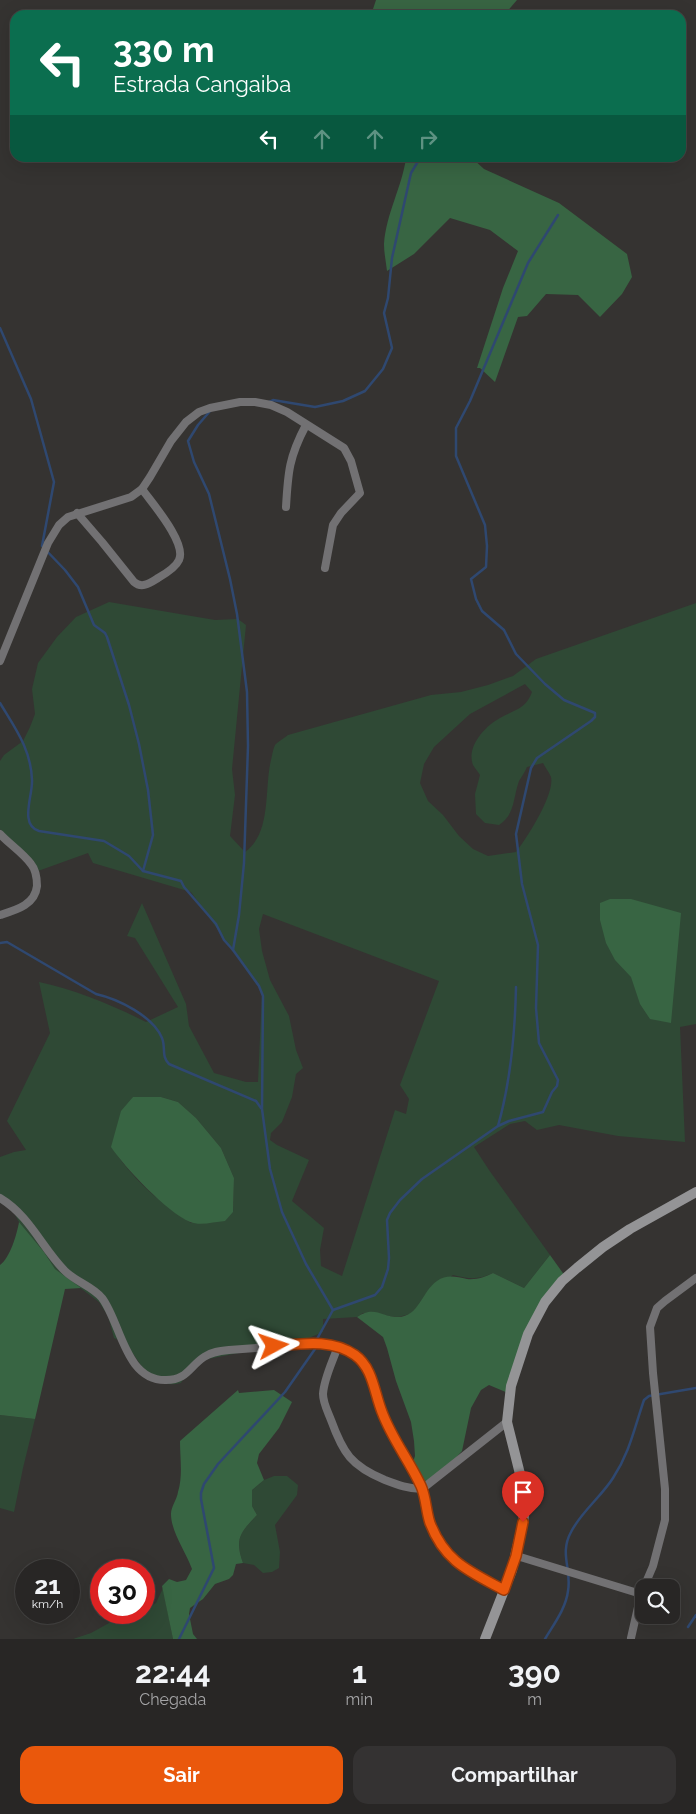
<!DOCTYPE html>
<html lang="pt">
<style>
body{margin:0;font-family:Raleway,sans-serif;background:#343232;color:#f1f3f6;height:100vh;display:flex;flex-direction:column;font-size:19px;white-space:nowrap}
*{box-sizing:border-box;margin:0}
p{font-size:16px;color:#a5a5a7}
.icon{flex:none;width:28px;height:28px;fill:none;stroke:currentColor;stroke-width:2;stroke-linecap:round;stroke-linejoin:round}
.map{position:relative;height:1639px;overflow:hidden}
.side{display:flex;flex-direction:column;background:#282625;flex:1}
.side>*{flex:none}
.top-card{position:absolute;left:10px;top:10px;width:676px;height:152px;border-radius:15px;box-shadow:0 5px 20px #0002,0 0 0 1px #444342;background:#0b6e4f;color:#fff;overflow:hidden}
.controls{position:absolute;left:635px;top:1579px;display:grid;gap:10px}
.controls a{display:grid;place-items:center;width:45px;height:45px;border-radius:10px;background:#282625;box-shadow:0 5px 20px #0002,0 0 0 1px #444342;font-size:25px}
.speed{position:absolute;left:15px;top:1559px;display:flex;gap:10px;font-size:25px;font-weight:700;text-align:center}
.speed>*{display:grid;place-content:center;width:65px;height:65px;border-radius:50%;background:#282625;box-shadow:0 5px 20px #0002,0 0 0 1px #444342;line-height:1}
.speed small{font-size:12px;font-weight:400}
.speed .limit{border:8px solid #d22;background:#fff;color:#111}
.pin{position:absolute;display:grid;place-items:center;width:42px;height:42px;color:#fff;margin:-51px -21px;border-radius:50% 50% 50% 0;rotate:-45deg;box-shadow:0 0 5px #0007}
.pin .icon{rotate:45deg}
.me{position:absolute;width:55px;margin:-28px;rotate:85deg;stroke-linejoin:round;filter:drop-shadow(0 0 4px #0008)}
.turn{display:flex;align-items:center;gap:18px;height:105px;padding:0 20px;font-size:22px}
.turn .icon{width:65px;height:65px;stroke-width:2.5}
.turn b{display:block;font-size:35px;line-height:42px}
.lanes{display:flex;align-items:center;height:48px;padding:0 20px;background:#0003;justify-content:center;gap:25px;direction:ltr}
.lanes .off{opacity:.35}
.eta{display:flex;justify-content:space-evenly;align-items:center;height:85px;text-align:center}
.eta b{font-size:30px;font-weight:700;line-height:35px}
.primary-button{display:flex;gap:10px;margin-top:auto;padding:10px 20px}
.primary-button a{flex:1;height:58px;border-radius:15px;background:#ea580c;color:#fff;font-size:20px;font-weight:700;line-height:58px;text-align:center}
.primary-button a+a{background:#343232;color:#f1f3f6}
.map>svg:first-child{display:block}
</style>
<div class="map">
<svg width="696" height="1639" viewBox="0 0 696 1639">
<rect width="100%" height="100%" fill="#353331"/>
<g fill="#2f4935" fill-rule="evenodd">
<path d="M 109,602 L 215,620 L 238,619 L 246,625 L 232,769 L 235,795 L 230,836 L 245,852 C 272,833 264,789 271,760 C 272,756 273,749 275,745 C 278,742 284,738 288,735 L 431,695 L 461,692 L 488,685 L 513,676 L 536,659 L 696,603 L 696,1024 L 680,1027 L 685,1142 L 618,1136 L 559,1125 L 537,1130 L 525,1121 L 510,1124 L 474,1147 L 489,1170 L 550,1255 L 524,1288 L 493,1273 C 479,1280 468,1279 453,1275 L 425,1295 L 419,1305 L 410,1314 L 398,1317 L 363,1313 L 357,1317 L 323,1319 L 323,1332 L 304,1340 L 193,1362 L 181,1383 C 140,1392 142,1348 114,1338 L 108,1316 L 99,1302 L 55,1269 L 44,1252 L 19,1222 L 12,1209 L 0,1202 L 0,1157 L 14,1152 L 26,1150 L 7,1121 L 50,1033 L 39,982 C 76,990 112,1005 146,1022 L 178,1007 L 135,938 L 127,936 L 142,903 L 186,1004 L 189,1026 L 214,1073 L 246,1082 L 258,1082 L 262,992 L 191,892 L 93,863 L 88,853 L 38,871 L 0,829 L 0,761 L 4,755 L 23,741 L 30,727 L 35,714 L 32,689 L 38,663 L 57,637 L 76,617 ZM 525,684 L 532,692 C 526,709 514,710 500,718 C 485,726 466,747 473,765 C 475,768 478,772 480,775 L 475,794 L 476,814 L 485,823 L 499,825 C 515,815 513,798 519,781 C 522,776 525,772 527,767 L 543,763 C 545,767 549,772 551,777 C 555,794 527,838 516,852 L 488,856 L 473,849 L 459,836 L 443,815 L 428,801 L 420,783 L 424,764 L 434,747 L 470,714 ZM 263,914 L 439,981 L 400,1085 L 409,1099 L 406,1114 L 395,1110 L 342,1276 L 321,1266 L 320,1250 L 324,1228 L 292,1201 L 309,1160 L 277,1145 L 270,1140 L 271,1133 L 282,1122 L 292,1097 L 296,1074 L 303,1068 L 296,1050 L 289,1016 L 270,980 L 262,951 L 259,929 ZM 133,1097 L 161,1097 L 178,1102 L 196,1118 L 221,1148 L 234,1178 L 233,1212 L 191,1223 C 161,1204 130,1177 112,1147 Z"/>
<path d="M 0,1415 L 35,1419 L 23,1468 L 14,1512 L 0,1508 Z"/>
<path d="M 274,1476 L 287,1476 L 298,1485 L 297,1495 L 275,1525 L 280,1552 L 279,1568 L 272,1572 L 263,1573 L 254,1565 L 243,1563 C 234,1538 241,1532 257,1515 L 252,1506 L 252,1490 L 264,1480 Z"/>
<path d="M 163,1588 L 173,1639 L 73,1639 L 91,1633 L 118,1618 L 134,1616 L 144,1612 L 156,1603 Z"/>
</g>
<g fill="#386543">
<path d="M 376,0 L 517,0 L 504,15 L 371,15 Z"/>
<path d="M 406,158 L 472,158 L 484,169 L 559,203 L 627,254 L 632,277 L 622,294 L 600,317 L 578,295 L 546,294 L 527,316 L 518,317 L 495,382 L 480,368 L 477,368 L 503,288 L 518,251 L 490,230 L 450,218 L 414,254 L 387,271 C 386,262 384,253 384,244 C 386,214 402,187 406,158 Z"/>
<path d="M 610,899 L 631,899 L 681,913 L 671,1023 L 650,1019 L 640,1004 L 631,977 L 615,960 L 606,943 L 600,920 L 600,903 Z"/>
<path d="M 133,1097 L 161,1097 L 178,1102 L 196,1118 L 221,1148 L 234,1178 L 233,1212 L 225,1221 C 214,1222 200,1226 190,1222 C 167,1212 125,1168 111,1147 L 121,1111 Z"/>
<path d="M 19,1222 L 44,1252 L 55,1269 L 81,1288 L 65,1289 L 35,1419 L 0,1415 L 0,1265 C 10,1258 17,1234 19,1222 Z"/>
<path d="M 550,1255 L 565,1276 L 550,1292 L 508,1393 L 489,1385 L 481,1390 L 471,1408 L 462,1451 L 444,1471 L 433,1479 L 425,1481 L 416,1473 L 412,1465 L 415,1456 L 414,1441 L 411,1422 L 396,1381 L 387,1348 L 383,1337 L 357,1317 C 374,1305 382,1317 398,1317 C 419,1317 422,1291 437,1281 C 447,1274 456,1277 467,1279 C 476,1280 485,1277 493,1273 L 524,1288 Z"/>
<path d="M 238,1390 L 239,1393 L 274,1390 L 292,1402 L 279,1428 L 259,1454 L 257,1463 L 264,1480 L 252,1490 L 252,1506 L 257,1515 C 241,1532 234,1538 243,1563 L 236,1564 L 233,1575 L 229,1579 L 215,1584 L 203,1599 L 190,1608 L 189,1614 L 193,1634 L 197,1639 L 173,1639 L 162,1586 L 169,1579 L 177,1582 L 186,1580 L 192,1569 C 186,1552 171,1532 171,1514 C 171,1507 177,1499 178,1492 C 183,1476 180,1458 180,1441 Z"/>
</g>
<g fill="none" stroke-linecap="round" stroke-linejoin="round">
<g stroke="#2f4870" stroke-width="2.5">
<path d="M 0,328 L 31,399 L 54,482 L 42,546 L 65,570 L 78,587 L 94,625 L 105,633 L 107,637 L 129,705 L 139,744 L 148,790 L 153,835 L 143,871"/>
<path d="M 269,402 L 273,400 L 315,407 L 343,401 L 365,391 L 383,369 L 392,348 L 384,313 L 388,298 L 392,258 L 411,173 L 420,158"/>
<path d="M 211,410 L 198,425 L 188,441 L 194,462 L 209,494 L 230,579 L 237,614 L 247,692 L 248,746 L 244,863 L 239,915 L 233,950"/>
<path d="M 0,703 C 15,728 31,749 32,780 C 33,795 19,825 39,831 L 104,841 L 129,856 L 143,871 L 181,881 L 184,887 L 216,924 L 224,940 L 233,950 L 259,986 L 263,996 L 262,1109 L 270,1169 L 282,1212 L 306,1264 L 333,1310"/>
<path d="M 0,943 L 7,942 L 96,994 C 118,999 153,1016 162,1038 C 166,1048 161,1056 169,1064 L 256,1101 L 261,1108"/>
<path d="M 498,1126 C 511,1080 515,1035 516,987"/>
<path d="M 688,1627 L 696,1615"/>
<path d="M 179,1639 L 214,1568 L 201,1499 L 201,1493 L 204,1484 L 218,1464 L 285,1392 L 315,1349 L 317,1339 L 333,1310 L 375,1295 L 382,1287 L 388,1269 L 389,1258 L 387,1220 L 390,1213 L 400,1200 L 422,1179 L 498,1126 L 509,1121 L 543,1112 L 552,1092 L 557,1086 L 558,1080 L 539,1043 L 536,1008 L 538,945 L 522,884 L 516,834 L 531,768 L 537,758 L 591,721 L 595,717 L 595,713 L 564,700 L 545,684 L 516,654 L 504,630 L 482,611 L 476,599 L 471,579 L 486,567 L 487,546 L 485,525 L 456,456 L 456,428 L 470,401 L 528,263 L 558,215"/>
<path d="M 545,1639 C 554,1624 566,1608 568,1591 C 572,1569 559,1554 571,1532 C 581,1512 601,1497 613,1478 C 630,1452 634,1429 644,1400 L 649,1396 L 696,1388"/>
</g>
<g stroke="#727173" stroke-width="8">
<path d="M 286,507 C 288,472 289,457 306,425"/>
<path d="M 77,513 L 102,542 L 134,582 C 142,589 150,583 158,578 C 165,574 176,567 179,560 C 187,543 152,503 142,489"/>
<path d="M 0,661 L 48,543 L 59,525 L 68,517 L 131,497 L 142,489 L 150,477 L 171,441 L 186,422 L 199,412 L 210,408 L 240,402 L 255,402 L 271,405 L 287,412 L 344,448 L 351,461 L 360,493 L 341,513 L 333,525 L 325,568"/>
<path d="M 0,834 C 9,844 22,852 31,864 C 36,870 37,877 37,886 C 35,905 16,910 0,915"/>
<path d="M 0,1198 C 30,1216 42,1248 65,1271 C 76,1282 92,1286 102,1298 C 121,1323 125,1381 166,1380 C 187,1380 189,1367 204,1357 C 211,1352 220,1351 229,1350 L 322,1343 L 338,1346 L 355,1355 L 362,1361 L 371,1377 L 390,1433 L 422,1489 L 429,1521 L 446,1553 L 461,1565 L 504,1590"/>
<path d="M 338,1346 C 333,1361 324,1378 323,1394 C 323,1403 328,1412 331,1420 C 343,1453 351,1466 385,1480 C 398,1485 409,1489 422,1489 L 507,1422"/>
<path d="M 517,1556 L 641,1594"/>
<path d="M 631,1638 L 641,1594 L 653,1566 L 665,1520 L 665,1489 L 653,1373 L 650,1327 L 657,1308 L 665,1301 L 696,1278"/>
</g>
<path stroke="#949496" stroke-width="10" d="M 485,1639 L 512,1570 L 523,1522 L 525,1508 L 524,1490 L 507,1422 L 511,1386 L 528,1334 L 545,1302 L 562,1281 L 577,1268 L 603,1247 L 630,1229 L 696,1192"/>
</g>
<g fill="none" stroke-linecap="round" stroke-linejoin="round">
<g stroke="#983908" stroke-width="12">
<path id="route" d="M 274,1346 C 300,1344 331,1338 355,1355 C 373,1368 374,1392 382,1412 C 392,1439 409,1460 421,1486 C 426,1497 426,1511 430,1523 C 445,1562 469,1571 504,1590 L 516,1556 L 523,1522"/>
</g>
<use href="#route" stroke="#ea580c" stroke-width="9"/>
</g>
</svg>
<div class="controls">
<a><svg class="icon" aria-label="search" viewBox="0 0 24 24"><circle cx="10" cy="10" r="6"/><path d="M15 15l6 6"/></svg></a>
</div>
<div class="speed"><div>21<small>km/h</small></div><div class="limit">30</div></div>
<div class="pin" style="left:523px;top:1522px;background:#d93025"><svg class="icon" aria-label="arrive" viewBox="0 0 24 24"><path d="M6 21V4h12l-3 4 3 4H6"/></svg></div>
<svg class="me" style="left:274px;top:1346px" viewBox="-20 -20 40 40"><path d="M0-17L14 15 0 8-14 15z" fill="#ea580c" stroke="#fff" stroke-width="4"/></svg>
<div class="top-card">
<div class="turn"><svg class="icon" aria-label="left" viewBox="0 0 24 24"><path d="M17 20v-9H6M10 6l-5 5 5 5"/></svg><div><b>330 m</b>Estrada Cangaiba</div></div>
<div class="lanes"><svg class="icon" aria-label="left" viewBox="0 0 24 24"><path d="M17 20v-9H6M10 6l-5 5 5 5"/></svg><svg class="icon off" aria-label="ahead" viewBox="0 0 24 24"><path d="M12 20V5M6 11l6-6 6 6"/></svg><svg class="icon off" aria-label="ahead" viewBox="0 0 24 24"><path d="M12 20V5M6 11l6-6 6 6"/></svg><svg class="icon off" aria-label="right" viewBox="0 0 24 24"><path d="M7 20v-9h11M14 6l5 5-5 5"/></svg></div>
</div>
</div>
<section class="side">
<div class="eta">
<div><b>22:44</b><p>Chegada</p></div>
<div><b>1</b><p>min</p></div>
<div><b>390</b><p>m</p></div>
</div>
<div class="primary-button"><a>Sair</a><a>Compartilhar</a></div>
</section>
